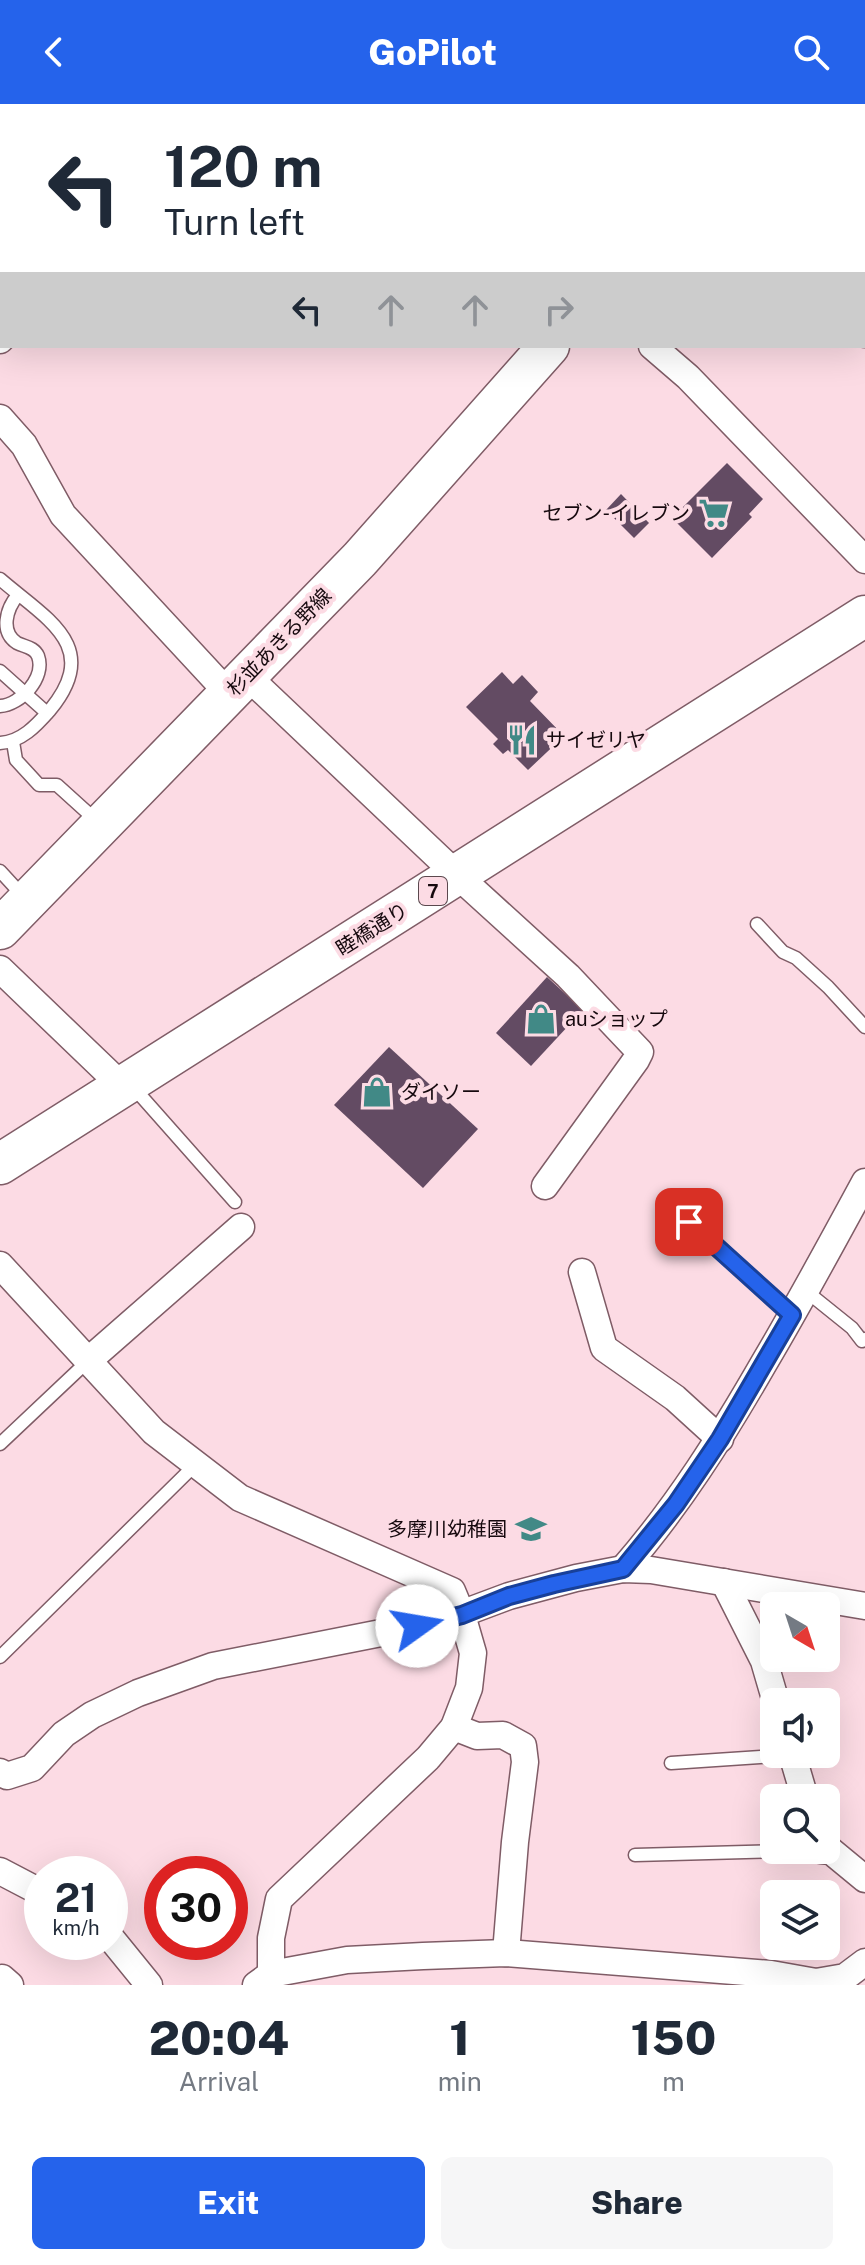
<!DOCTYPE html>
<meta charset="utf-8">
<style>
body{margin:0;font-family:"Public Sans","Noto Sans JP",sans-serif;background:#f6f6f7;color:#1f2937;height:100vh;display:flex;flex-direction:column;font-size:30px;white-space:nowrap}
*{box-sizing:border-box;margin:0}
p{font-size:26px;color:#747a83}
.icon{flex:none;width:44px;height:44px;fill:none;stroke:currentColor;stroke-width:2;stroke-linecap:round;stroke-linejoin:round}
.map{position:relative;height:1881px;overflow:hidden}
.details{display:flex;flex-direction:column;background:#fff;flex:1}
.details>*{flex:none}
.hud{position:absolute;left:0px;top:0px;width:866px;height:244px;box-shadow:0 8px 32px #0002;background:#fff;color:#1f2937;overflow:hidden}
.needle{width:52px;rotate:141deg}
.fabs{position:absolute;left:760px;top:1488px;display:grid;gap:16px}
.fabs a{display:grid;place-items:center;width:80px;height:80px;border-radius:12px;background:#fff;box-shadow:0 8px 32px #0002;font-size:40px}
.speed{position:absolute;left:24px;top:1752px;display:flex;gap:16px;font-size:40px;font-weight:700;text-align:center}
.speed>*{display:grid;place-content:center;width:104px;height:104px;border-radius:50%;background:#fff;box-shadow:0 8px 32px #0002;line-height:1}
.speed small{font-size:20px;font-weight:400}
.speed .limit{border:12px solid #d22;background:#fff;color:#111}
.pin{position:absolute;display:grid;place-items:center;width:68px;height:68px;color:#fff;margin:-34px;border-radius:16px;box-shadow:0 4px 12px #0006}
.me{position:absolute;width:88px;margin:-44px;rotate:77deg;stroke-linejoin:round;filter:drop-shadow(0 0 6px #0008)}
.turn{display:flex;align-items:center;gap:28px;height:168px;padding:0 32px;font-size:36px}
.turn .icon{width:104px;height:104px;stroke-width:2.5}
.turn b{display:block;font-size:56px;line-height:68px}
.lanes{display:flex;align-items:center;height:76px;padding:0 32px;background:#0003;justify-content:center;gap:40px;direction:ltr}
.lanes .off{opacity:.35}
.eta{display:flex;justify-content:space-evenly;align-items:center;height:136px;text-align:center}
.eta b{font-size:48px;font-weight:800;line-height:56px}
.button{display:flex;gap:16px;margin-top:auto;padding:16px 32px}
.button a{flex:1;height:92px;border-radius:12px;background:#2563eb;color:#fff;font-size:32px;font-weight:800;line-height:92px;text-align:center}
.button a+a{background:#f6f6f7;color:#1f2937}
header{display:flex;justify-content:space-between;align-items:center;height:104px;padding:0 32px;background:#2563eb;color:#fff;font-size:36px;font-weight:800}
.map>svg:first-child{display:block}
</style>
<header><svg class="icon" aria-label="back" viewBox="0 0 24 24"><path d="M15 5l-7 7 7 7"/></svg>GoPilot<svg class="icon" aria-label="search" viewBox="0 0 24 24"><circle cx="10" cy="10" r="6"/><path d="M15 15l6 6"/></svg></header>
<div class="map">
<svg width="865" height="1881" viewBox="0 0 865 1881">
<rect width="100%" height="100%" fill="#fcdbe4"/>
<g fill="#634b63">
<path d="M 727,359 L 763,395 L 749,410 L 752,413 L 712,454 L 672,414 Z"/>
<path d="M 621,390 L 649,419 L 634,434 L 606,406 Z"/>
<path d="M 502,568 L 513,580 L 522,571 L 538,588 L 530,597 L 564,632 L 528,666 L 508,646 L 503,650 L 493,640 L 498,635 L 466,603 Z"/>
<path d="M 547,873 L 583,906 L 531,962 L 496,929 Z"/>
<path d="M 389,943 L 478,1025 L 423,1084 L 334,1001 Z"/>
</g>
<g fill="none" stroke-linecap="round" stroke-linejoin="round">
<g stroke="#7f5c66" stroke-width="15">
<g id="service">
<path d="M 187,0 L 188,2"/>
<path d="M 0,475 C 46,515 103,542 50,606 C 36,622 21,638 0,639"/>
<path d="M 0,567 L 47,609"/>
<path d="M 0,602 C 20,601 46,574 38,552 C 34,543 25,543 17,539 C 0,528 6,505 18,491"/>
<path d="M 13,638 L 16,656 L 39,681 L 57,681 L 99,719"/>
<path d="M 0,767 L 23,792"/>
<path d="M 757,820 L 783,848 L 796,854 L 828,883 L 865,923"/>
<path d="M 134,984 L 235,1098"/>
<path d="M 689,1118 L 792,1211"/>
<path d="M 806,1187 L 852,1224 L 862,1237 L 865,1235"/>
<path d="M 0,1340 L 89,1256"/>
<path d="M 0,1553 L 196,1360"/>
<path d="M 671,1659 L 792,1651"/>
<path d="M 635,1751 L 821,1746"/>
</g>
</g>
<g stroke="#7f5c66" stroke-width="29">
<g id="minor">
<path d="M 375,0 L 377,2"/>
<path d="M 421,2 L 425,0"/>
<path d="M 0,197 L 2,199"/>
<path d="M 864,229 L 865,230"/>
<path d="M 0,236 L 2,234"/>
<path d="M 652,242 L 688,273 L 865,456"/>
<path d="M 0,314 L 24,341 L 63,411 L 228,589"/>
<path d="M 246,571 L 457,771 L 568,872 L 640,948 L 636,956 L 545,1082"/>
<path d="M 0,865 L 122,982"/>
<path d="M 0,1161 L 154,1328 L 240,1394 L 452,1487 L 462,1511 L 473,1549 L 469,1584 L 454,1623 L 428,1654 L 279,1795 L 271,1834 L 271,1870"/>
<path d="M 582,1168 L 604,1244 L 675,1294 L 720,1335"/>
<path d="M 89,1256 L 241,1123"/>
<path d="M 623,1465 C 678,1402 722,1332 764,1259 C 799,1200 832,1139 865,1078"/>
<path d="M 724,1478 L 764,1557 L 776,1598"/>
<path d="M 454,1623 L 477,1632 L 503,1631 L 523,1642 L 525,1658 L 515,1738 L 506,1849"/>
<path d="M 792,1650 L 805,1694"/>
<path d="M 0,1668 L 7,1672 L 32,1664 L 64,1630 L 92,1611 L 138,1589 L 213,1562 L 442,1517 L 509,1492 L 576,1474 L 623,1465 L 651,1466 L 865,1502"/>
<path d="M 821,1746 L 831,1747 L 865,1775"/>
<path d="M 0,1767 L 42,1789"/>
<path d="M 110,1833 L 149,1881"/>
<path d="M 2,1874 L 10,1881"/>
<path d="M 256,1881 L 271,1870 L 347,1856 L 423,1852 L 506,1849 L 771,1870 L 816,1878 L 845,1873 L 865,1858"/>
</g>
</g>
<g stroke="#7f5c66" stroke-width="43">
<g id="primary">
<path d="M 765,2 L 767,0"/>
<path d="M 0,825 L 360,455 L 549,242"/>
<path d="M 0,1060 L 865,512"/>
</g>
</g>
<use href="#service" stroke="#fff" stroke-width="12"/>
<use href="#minor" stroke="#fff" stroke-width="26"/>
<use href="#primary" stroke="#fff" stroke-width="40"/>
</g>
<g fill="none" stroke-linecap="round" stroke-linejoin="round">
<g stroke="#184099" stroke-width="20">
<path id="route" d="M 417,1522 L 462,1511 L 509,1492 L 554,1480 L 623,1465 L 676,1400 L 720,1335 L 792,1211 L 689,1118"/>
</g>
<use href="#route" stroke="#2563eb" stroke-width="14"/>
</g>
<defs>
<g id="supermarket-bare" transform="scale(2.4)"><path d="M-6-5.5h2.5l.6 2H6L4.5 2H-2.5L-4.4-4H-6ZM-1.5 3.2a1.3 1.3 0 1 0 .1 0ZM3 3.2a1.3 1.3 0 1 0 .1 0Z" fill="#418986" stroke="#fcdbe4" stroke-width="2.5" paint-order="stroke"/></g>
<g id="restaurant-bare" transform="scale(2.4)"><path d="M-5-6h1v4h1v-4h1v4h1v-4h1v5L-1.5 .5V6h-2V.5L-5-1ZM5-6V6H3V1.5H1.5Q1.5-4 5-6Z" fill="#418986" stroke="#fcdbe4" stroke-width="2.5" paint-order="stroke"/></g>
<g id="shop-bare" transform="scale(2.4)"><path d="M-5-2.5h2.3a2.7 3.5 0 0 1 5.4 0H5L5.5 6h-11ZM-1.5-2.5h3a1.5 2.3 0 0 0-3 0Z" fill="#418986" stroke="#fcdbe4" stroke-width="2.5" paint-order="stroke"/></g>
<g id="school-bare" transform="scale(2.4)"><path d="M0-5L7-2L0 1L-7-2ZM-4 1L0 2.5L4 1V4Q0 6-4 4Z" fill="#418986" stroke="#fcdbe4" stroke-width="2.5" paint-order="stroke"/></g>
</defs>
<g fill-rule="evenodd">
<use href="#supermarket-bare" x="714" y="409"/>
<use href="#restaurant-bare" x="522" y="636"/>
<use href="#shop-bare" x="541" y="915"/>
<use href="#shop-bare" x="377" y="988"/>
<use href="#school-bare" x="531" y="1425"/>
</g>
<g text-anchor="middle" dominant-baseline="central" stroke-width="8" stroke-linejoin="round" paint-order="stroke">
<rect fill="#fcdbe4" stroke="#5b484e" stroke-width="2" x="419" y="773" width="28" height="28" rx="6"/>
<g font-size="18" font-weight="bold" fill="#16090e">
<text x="433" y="787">7</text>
</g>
<g font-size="20" fill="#16090e" stroke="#fcdbe4" text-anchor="start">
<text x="690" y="409" text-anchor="end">セブン-イレブン</text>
<text x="546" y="636">サイゼリヤ</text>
<text x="565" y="915">auショップ</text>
<text x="401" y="988">ダイソー</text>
<text x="507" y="1425" text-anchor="end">多摩川幼稚園</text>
</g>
<g font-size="20" fill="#16090e" stroke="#fcdbe4">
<text transform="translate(279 538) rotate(-46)">杉並あきる野線</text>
<text transform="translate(372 825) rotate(-32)">睦橋通り</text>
</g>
</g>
</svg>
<div class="fabs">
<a><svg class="needle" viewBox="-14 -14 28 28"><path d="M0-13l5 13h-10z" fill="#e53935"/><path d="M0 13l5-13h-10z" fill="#747a83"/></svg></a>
<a><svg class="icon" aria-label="sound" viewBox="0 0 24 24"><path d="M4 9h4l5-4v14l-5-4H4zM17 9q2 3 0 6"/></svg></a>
<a><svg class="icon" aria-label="search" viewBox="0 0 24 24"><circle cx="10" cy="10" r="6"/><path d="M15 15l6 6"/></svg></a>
<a><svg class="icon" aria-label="layers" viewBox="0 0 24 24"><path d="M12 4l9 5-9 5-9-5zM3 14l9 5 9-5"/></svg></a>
</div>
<div class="speed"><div>21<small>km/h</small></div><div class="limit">30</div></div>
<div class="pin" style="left:689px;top:1118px;background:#d93025"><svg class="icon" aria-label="arrive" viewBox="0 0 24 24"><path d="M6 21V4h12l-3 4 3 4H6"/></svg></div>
<svg class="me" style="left:417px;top:1522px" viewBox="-20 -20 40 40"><circle r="19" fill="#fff"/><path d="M0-13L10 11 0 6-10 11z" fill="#2563eb"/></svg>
<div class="hud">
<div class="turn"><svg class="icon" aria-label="left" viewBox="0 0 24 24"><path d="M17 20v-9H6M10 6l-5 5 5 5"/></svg><div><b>120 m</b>Turn left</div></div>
<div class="lanes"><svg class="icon" aria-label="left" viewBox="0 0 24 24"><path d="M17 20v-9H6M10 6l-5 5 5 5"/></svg><svg class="icon off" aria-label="ahead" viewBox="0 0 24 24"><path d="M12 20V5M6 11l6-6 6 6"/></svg><svg class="icon off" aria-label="ahead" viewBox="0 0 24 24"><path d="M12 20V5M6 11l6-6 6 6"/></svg><svg class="icon off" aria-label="right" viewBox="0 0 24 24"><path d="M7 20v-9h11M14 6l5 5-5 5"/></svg></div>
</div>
</div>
<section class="details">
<div class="eta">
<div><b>20:04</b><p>Arrival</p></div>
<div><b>1</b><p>min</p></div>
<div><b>150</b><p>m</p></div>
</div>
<div class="button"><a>Exit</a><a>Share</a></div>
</section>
